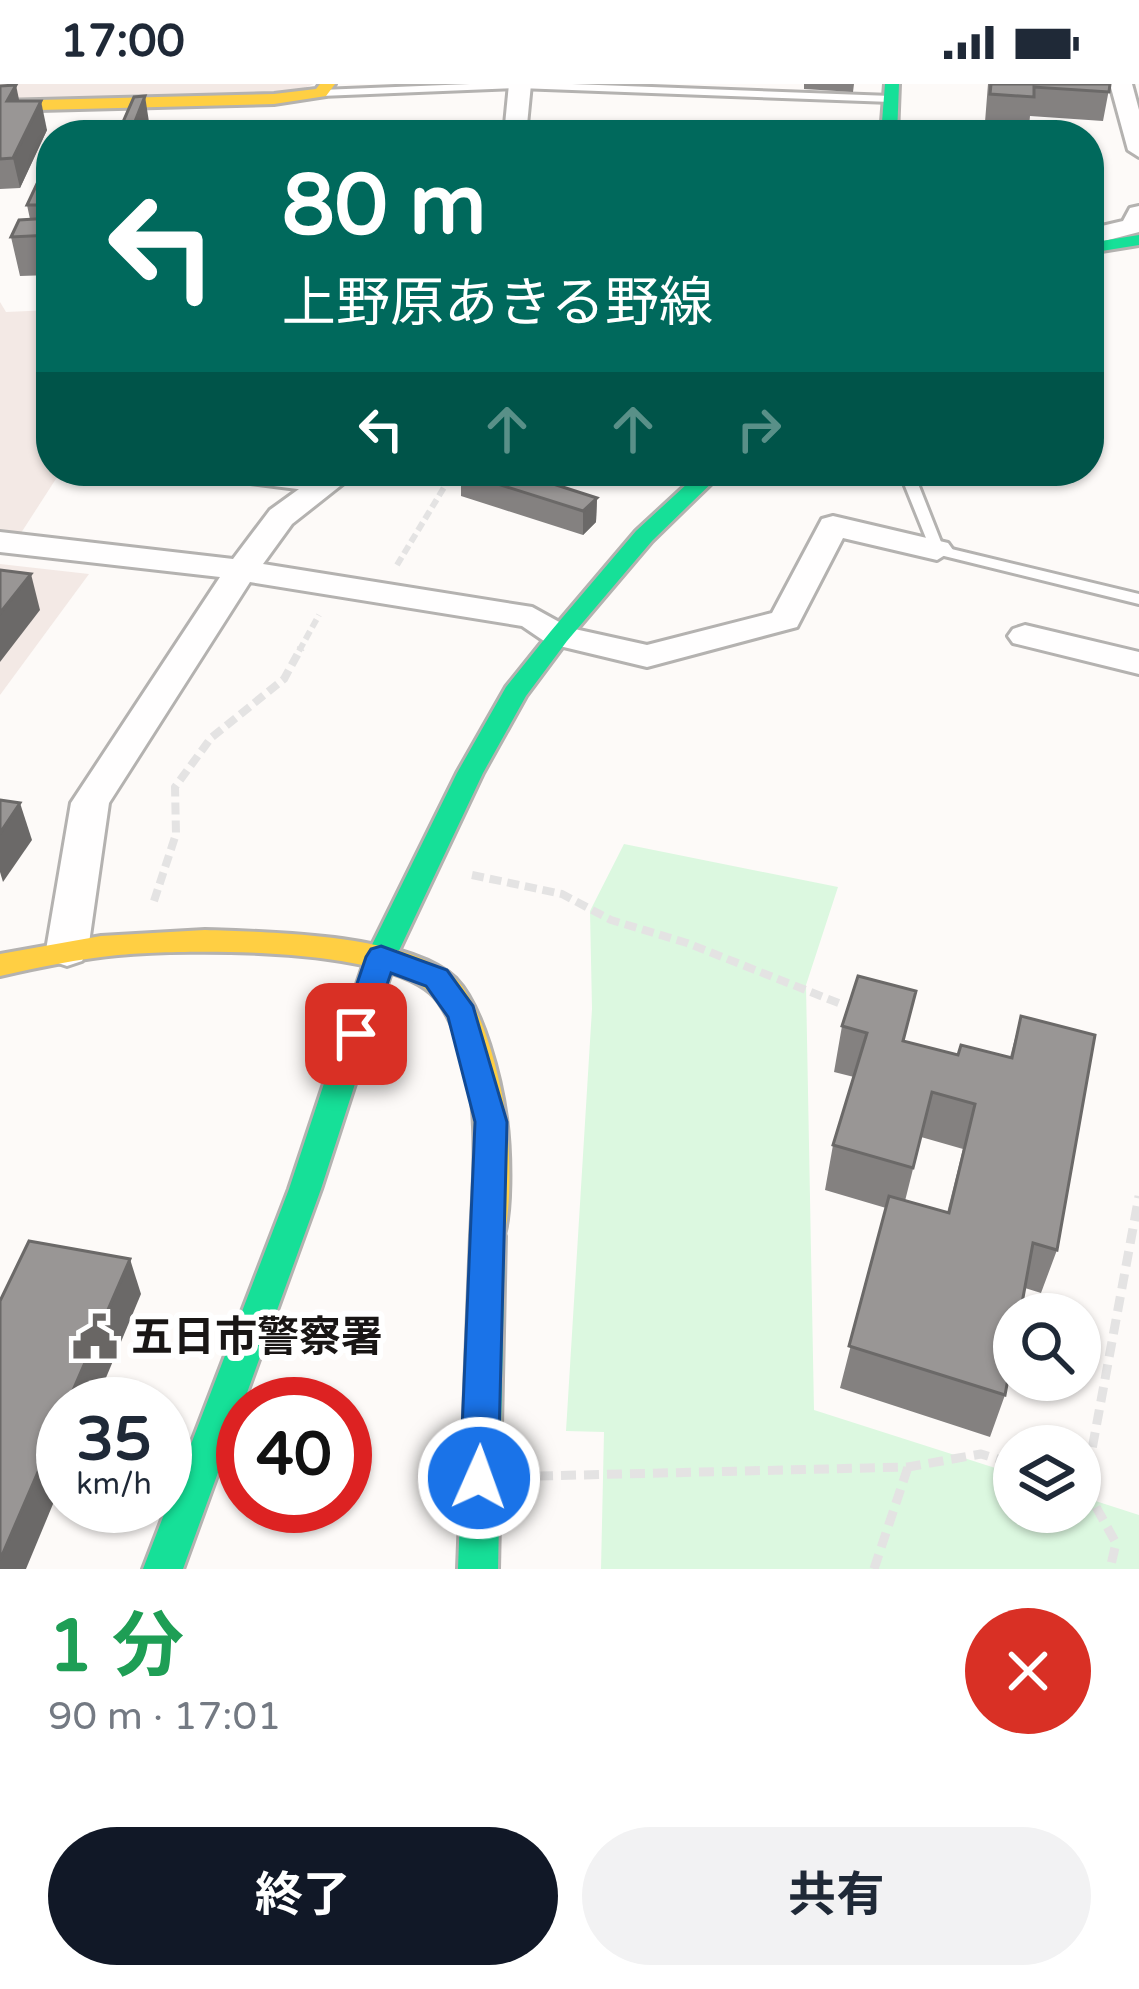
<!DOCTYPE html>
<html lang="ja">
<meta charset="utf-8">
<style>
body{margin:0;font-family:"Varela Round","Noto Sans JP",sans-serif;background:#f2f2f3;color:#1f2937;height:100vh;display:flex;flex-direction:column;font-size:45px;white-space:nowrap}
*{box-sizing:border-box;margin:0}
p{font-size:39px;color:#747a83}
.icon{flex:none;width:66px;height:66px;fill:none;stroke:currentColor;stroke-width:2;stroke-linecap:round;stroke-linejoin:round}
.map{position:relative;height:1485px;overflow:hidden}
.sheet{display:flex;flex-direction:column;background:#fff;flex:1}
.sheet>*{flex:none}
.banner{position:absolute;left:36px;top:36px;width:1068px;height:366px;border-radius:48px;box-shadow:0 3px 9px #0004;background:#00695c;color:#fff;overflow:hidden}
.controls{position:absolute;left:993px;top:1209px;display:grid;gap:24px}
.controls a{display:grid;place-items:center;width:108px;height:108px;border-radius:50%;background:#fff;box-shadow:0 3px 9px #0004;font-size:60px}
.speed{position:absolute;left:36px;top:1293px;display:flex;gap:24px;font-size:60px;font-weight:700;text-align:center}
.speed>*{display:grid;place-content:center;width:156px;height:156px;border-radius:50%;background:#fff;box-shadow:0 3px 9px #0004;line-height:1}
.speed small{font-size:30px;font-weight:400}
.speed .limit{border:18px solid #d22;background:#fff;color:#111}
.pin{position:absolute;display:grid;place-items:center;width:102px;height:102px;color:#fff;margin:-51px;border-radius:24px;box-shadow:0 6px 18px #0006}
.me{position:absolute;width:132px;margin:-66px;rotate:2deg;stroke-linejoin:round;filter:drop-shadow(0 0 9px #0008)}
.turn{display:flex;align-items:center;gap:42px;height:252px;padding:0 48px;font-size:54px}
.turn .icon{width:156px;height:156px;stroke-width:2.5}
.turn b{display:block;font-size:84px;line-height:102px}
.lanes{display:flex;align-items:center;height:114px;padding:0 48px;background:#0003;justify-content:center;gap:60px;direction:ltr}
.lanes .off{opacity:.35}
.round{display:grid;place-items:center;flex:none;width:126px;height:126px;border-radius:63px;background:#f2f2f3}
.overview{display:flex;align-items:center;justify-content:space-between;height:204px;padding:0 48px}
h1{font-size:72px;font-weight:700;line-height:90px;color:#1e9e55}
.cta{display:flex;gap:24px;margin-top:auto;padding:24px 48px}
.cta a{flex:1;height:138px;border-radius:72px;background:#111827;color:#fff;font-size:48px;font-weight:700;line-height:138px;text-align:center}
.cta a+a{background:#f2f2f3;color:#1f2937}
.status{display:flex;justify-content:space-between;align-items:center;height:84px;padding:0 60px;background:#fff;direction:ltr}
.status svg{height:33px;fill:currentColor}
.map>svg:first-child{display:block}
</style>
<div class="status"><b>17:00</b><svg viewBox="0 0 49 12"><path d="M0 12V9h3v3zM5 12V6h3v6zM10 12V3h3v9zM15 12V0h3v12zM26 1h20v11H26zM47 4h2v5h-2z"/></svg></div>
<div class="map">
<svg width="1139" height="1485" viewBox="0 0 1139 1485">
<rect width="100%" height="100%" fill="#fdfaf8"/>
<g fill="#f3e9e5">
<path d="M 0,0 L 314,0 L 295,8 L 0,17 Z"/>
<path d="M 0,218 L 6,228 L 51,226 L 51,387 L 61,387 L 21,449 L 0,447 Z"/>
<path d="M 0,480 L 89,490 L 0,611 Z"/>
</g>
<path fill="#dcf8e0" d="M 624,760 L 838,803 L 806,901 L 814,1326 L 1014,1390 L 1014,1428 L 1080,1428 L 1080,1412 L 1139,1431 L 1139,1485 L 601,1485 L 604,1348 L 566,1347 L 592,925 L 590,827 Z"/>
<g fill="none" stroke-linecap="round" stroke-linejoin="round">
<g stroke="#b4b2b0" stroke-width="6">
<g id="lane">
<path d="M 470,0 L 572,0 L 891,12 L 896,15 L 891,18 L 519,4 L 321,12 L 316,9 L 321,6 Z"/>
<path d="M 899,387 L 913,387 L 943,463 L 1139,510 L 1139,520 L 932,469 Z"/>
<path d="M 223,388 L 321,400 L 328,404 L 321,408 L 218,395 L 218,389 Z"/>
</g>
</g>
<g stroke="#b4b2b0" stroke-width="6">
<g id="street">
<path d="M 509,0 L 531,0 L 526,51 L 504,51 Z"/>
<path d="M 1110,0 L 1132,0 L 1139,26 L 1139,73 L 1128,66 Z"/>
<path d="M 1139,122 L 1139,148 L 1089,161 L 1089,145 L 1123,137 L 1130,124 Z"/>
<path d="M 324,387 L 359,387 L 292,440 L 263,480 L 532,523 L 570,544 L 647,561 L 772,529 L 822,435 L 833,432 L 948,459 L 953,466 L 937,476 L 843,454 L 797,543 L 647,583 L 547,559 L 522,542 L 250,498 L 109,719 L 88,866 L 82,877 L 67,882 L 52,877 L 46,866 L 71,719 L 220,493 L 0,468 L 0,448 L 233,475 L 270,426 Z"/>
<path d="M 1025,541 L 1139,568 L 1139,590 L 1013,559 L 1008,552 L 1013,545 Z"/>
</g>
</g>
<g stroke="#b4b2b0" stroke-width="6">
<g id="fast">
<path d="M 885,0 L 899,0 L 897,51 L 881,51 Z"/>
<path d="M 1139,151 L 1139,161 L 1089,169 L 1089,159 Z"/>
<path d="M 701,387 L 724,387 L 652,457 L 567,557 L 526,612 L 483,689 L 396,873 L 321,1105 L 183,1485 L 143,1485 L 289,1105 L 366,873 L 457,689 L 506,603 L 551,547 L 636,447 Z"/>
<path d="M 488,1137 L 500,1142 L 505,1152 L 498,1485 L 458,1485 L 471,1152 L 476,1142 Z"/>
</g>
</g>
<g stroke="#b4b2b0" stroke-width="6">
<g id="slow">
<path d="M 320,0 L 335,0 L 326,12 L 274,20 L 0,27 L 0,17 L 274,10 L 316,5 Z"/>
<path d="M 205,846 C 268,848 409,850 456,895 C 483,923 501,996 506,1034 C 510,1064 513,1136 500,1162 L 488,1167 L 476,1162 L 471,1152 C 475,1076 484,985 439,918 C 401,861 183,865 118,871 C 78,875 39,883 0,892 L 0,870 L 101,852 Z"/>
</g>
</g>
<g stroke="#e4e3e3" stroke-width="6" stroke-dasharray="9 4.5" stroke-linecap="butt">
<path d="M 397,481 L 454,387"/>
<path d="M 299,567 L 319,531"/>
</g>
<g stroke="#e4e3e3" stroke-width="8" stroke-dasharray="12 6" stroke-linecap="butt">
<path d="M 472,791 L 562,810 L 611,836 L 687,859 L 841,920"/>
<path d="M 154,817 L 176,750 L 175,703 L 211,654 L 284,595 L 301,564"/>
</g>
<g stroke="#e4e3e3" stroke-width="9" stroke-dasharray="15 8" stroke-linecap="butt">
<path d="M 538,1392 L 908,1383 L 981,1370 L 1014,1380"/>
<path d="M 1080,1401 L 1085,1403 L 1139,1112"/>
<path d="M 1085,1403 L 1116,1459 L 1110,1485"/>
<path d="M 874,1485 L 908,1383"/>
</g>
<use href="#lane" fill="#fffefe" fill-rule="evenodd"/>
<use href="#street" fill="#fffefe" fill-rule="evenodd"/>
<use href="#fast" fill="#16e098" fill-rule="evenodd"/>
<use href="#slow" fill="#ffcf43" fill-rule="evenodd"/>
</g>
<g fill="#848180" fill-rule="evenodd">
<path d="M 804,0 L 854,0 L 853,8 L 804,5 Z"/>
<path d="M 988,0 L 1110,0 L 1103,37 L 1030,32 L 1029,42 L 985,38 Z"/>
<path d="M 0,2 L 19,17 L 47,46 L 20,104 L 0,105 Z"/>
<path d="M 51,70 L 51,191 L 20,192 L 11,153 L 30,135 L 27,121 Z"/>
<path d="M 461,387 L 539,387 L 538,395 L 597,414 L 596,438 L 583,451 L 461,412 Z"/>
<path d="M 1021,932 L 1057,1166 L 1041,1209 L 1025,1204 L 1005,1311 L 990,1353 L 840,1304 L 886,1124 L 825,1106 L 833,1061 L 854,993 L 834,988 L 842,942 L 958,971 L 1010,973 ZM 921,1053 L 963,1065 L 947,1129 L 905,1117 Z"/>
</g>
<g fill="#6b6968">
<path d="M 16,1 L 22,30 L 7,17 Z"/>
<path d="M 145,12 L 151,51 L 131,51 Z"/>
<path d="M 41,17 L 47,46 L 20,104 L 13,74 Z"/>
<path d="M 521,387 L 539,387 L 539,395 L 524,408 L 519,389 Z"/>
<path d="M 597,414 L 596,438 L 583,451 L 583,427 Z"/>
<path d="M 31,490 L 40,526 L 0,578 L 0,529 Z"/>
<path d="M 20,719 L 32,756 L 3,798 L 0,788 L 0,749 Z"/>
<path d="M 130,1175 L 141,1210 L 95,1320 L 67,1320 Z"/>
<path d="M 63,1330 L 63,1396 L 26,1485 L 0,1485 L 0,1476 Z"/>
</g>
<g fill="#999695" stroke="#6b6968" stroke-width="3">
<path d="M 991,0 L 1110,0 L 1109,8 L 1034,3 L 1034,13 L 990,10 Z"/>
<path d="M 16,1 L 7,17 L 41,17 L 13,74 L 0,75 L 0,2 Z"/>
<path d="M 145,12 L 130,50 L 165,51 L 86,51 L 87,48 L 119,47 L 134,13 Z"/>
<path d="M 51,70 L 51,121 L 27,121 Z"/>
<path d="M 51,134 L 51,151 L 11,153 L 19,136 Z"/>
<path d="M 461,387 L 521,387 L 519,389 L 597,414 L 583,427 L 460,388 Z"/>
<path d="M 0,486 L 31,490 L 0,529 Z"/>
<path d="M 0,716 L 20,719 L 0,749 Z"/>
<path d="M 858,892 L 916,907 L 903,957 L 958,971 L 961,961 L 1012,974 L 1021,932 L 1095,951 L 1057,1166 L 1033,1159 L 1020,1230 L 1014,1230 L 1014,1263 L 1005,1311 L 849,1262 L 889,1112 L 949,1129 L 975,1020 L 932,1008 L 913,1084 L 833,1061 L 867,949 L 842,942 Z"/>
<path d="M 29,1157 L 130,1175 L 67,1320 L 63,1320 L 63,1330 L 0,1476 L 0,1217 Z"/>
</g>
<path fill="#1a73e8" stroke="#114b97" stroke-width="3" d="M 381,862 L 447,886 L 473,922 L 507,1038 L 498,1394 L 492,1407 L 479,1412 L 465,1407 L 460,1394 L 475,1038 L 448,933 L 426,902 L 391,889 L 367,959 L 345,959 L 340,950 L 366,873 L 371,865 Z"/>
<defs>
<g id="civic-bare" transform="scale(3.6)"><path d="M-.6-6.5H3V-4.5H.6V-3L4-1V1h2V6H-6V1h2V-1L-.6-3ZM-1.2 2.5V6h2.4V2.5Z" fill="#696664" stroke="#fff" stroke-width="2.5" paint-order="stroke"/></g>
</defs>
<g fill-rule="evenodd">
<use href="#civic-bare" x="95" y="1253"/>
</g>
<g text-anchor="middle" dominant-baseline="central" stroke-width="12" stroke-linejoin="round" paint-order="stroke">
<g font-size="42" font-weight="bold" fill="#191615" stroke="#fff" text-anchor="start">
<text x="131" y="1253">五日市警察署</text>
</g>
</g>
</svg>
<div class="controls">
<a><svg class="icon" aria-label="search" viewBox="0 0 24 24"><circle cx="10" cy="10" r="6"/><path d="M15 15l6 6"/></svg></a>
<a><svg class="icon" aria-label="layers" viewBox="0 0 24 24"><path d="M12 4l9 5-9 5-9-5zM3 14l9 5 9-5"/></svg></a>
</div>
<div class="speed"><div>35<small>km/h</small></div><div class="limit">40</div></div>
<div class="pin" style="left:356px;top:950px;background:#d93025"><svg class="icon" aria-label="arrive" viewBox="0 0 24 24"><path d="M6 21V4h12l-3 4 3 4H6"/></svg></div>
<svg class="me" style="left:479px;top:1394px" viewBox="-20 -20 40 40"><circle r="17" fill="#1a73e8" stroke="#fff" stroke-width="3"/><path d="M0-11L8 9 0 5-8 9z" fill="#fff"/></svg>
<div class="banner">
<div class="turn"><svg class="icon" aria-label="left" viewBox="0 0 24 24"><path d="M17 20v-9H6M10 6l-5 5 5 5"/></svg><div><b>80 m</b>上野原あきる野線</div></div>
<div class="lanes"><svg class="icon" aria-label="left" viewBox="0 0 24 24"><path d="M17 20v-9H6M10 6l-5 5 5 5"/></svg><svg class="icon off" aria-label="ahead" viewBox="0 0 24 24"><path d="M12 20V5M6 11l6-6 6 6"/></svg><svg class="icon off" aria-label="ahead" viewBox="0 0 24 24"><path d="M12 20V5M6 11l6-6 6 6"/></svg><svg class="icon off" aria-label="right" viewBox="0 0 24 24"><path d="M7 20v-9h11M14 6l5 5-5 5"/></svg></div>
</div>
</div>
<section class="sheet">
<div class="overview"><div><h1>1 分</h1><p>90 m · 17:01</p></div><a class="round" style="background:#d93025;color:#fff"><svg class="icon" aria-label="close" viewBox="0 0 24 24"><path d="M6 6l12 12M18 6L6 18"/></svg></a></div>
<div class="cta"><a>終了</a><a>共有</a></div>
</section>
